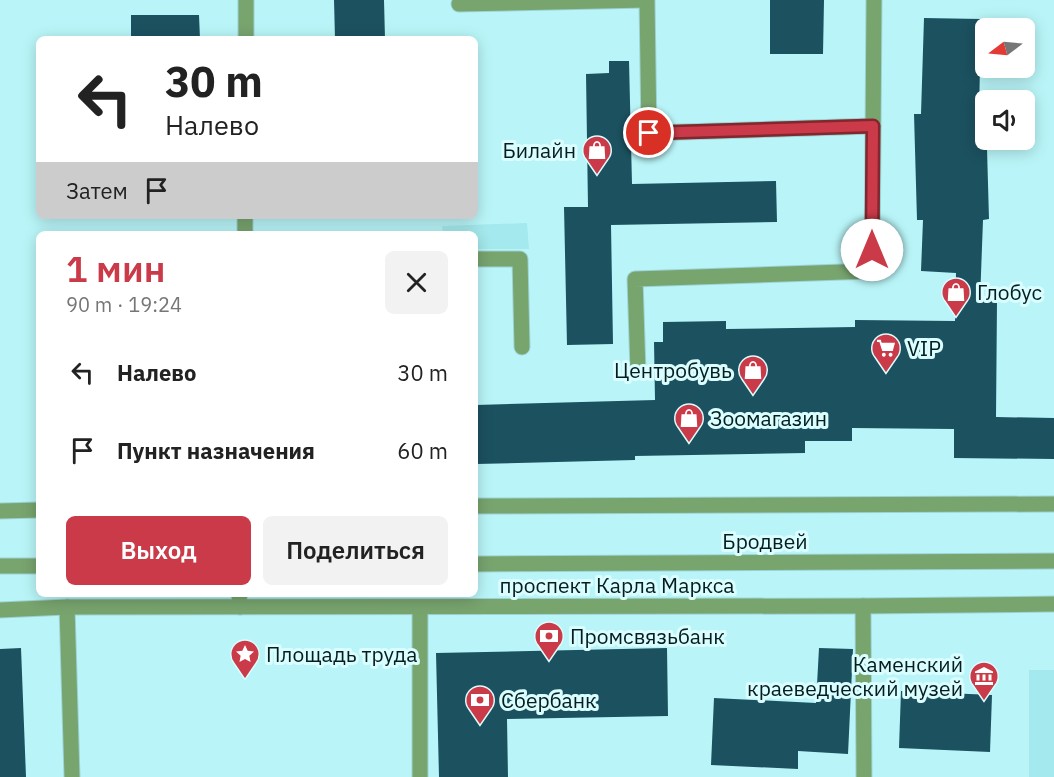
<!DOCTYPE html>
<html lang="ru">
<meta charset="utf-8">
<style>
body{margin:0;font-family:"IBM Plex Sans",sans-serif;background:#f2f2f2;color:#222;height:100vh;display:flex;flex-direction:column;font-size:22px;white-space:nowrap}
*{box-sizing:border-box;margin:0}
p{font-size:20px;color:#767676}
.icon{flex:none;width:33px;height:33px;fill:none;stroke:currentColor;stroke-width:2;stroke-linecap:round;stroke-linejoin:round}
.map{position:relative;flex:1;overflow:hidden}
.details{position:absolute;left:36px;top:231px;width:442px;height:366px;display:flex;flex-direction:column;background:#fff;border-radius:9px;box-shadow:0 3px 15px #0003}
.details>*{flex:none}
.top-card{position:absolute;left:36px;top:36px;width:442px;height:183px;border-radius:9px;box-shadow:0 3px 15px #0003;background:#fff;color:#222;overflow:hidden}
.needle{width:39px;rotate:254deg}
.buttons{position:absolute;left:975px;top:18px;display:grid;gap:12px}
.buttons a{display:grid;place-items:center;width:60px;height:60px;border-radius:9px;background:#fff;box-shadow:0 3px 15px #0003;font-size:30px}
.pin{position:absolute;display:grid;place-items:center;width:51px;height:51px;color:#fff;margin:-26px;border:3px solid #fff;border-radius:50%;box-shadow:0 2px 6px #0007}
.me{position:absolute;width:66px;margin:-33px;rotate:0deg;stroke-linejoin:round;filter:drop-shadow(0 0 4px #0008)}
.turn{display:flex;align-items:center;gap:21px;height:126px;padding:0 30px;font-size:27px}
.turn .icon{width:78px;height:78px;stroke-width:2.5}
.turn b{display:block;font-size:42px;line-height:51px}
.then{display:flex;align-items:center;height:57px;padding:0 30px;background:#0003;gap:12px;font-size:22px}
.round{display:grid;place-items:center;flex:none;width:63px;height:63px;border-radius:9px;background:#f2f2f2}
.summary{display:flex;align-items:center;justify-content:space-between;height:102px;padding:0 30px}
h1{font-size:36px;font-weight:600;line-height:45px;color:#ca3a48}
.primary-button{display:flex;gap:12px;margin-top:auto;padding:12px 30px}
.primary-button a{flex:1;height:69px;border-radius:9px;background:#ca3a48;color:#fff;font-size:24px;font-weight:600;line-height:69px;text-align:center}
.primary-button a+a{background:#f2f2f2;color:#222}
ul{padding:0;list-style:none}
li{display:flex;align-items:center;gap:18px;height:78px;padding:0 30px}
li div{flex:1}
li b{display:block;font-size:22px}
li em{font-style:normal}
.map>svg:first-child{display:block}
</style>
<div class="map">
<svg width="1054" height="777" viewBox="0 0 1054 777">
<rect width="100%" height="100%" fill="#b9f5f8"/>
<g fill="#a4e9ed">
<path d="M 527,223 L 529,249 L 476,249 L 476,234 L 443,234 L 442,226 Z"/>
<rect x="1029" y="670" width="25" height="107"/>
</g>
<g fill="#1c5160">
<path d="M 334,0 L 384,0 L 385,39 L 335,39 Z"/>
<path d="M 770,0 L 824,0 L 823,54 L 770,54 Z"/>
<path d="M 131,15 L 199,15 L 200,39 L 131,39 Z"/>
<path d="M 924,18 L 981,19 L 979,113 L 986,113 L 989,219 L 983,220 L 980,301 L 997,301 L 996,417 L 1054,418 L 1054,459 L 954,458 L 954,429 L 852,428 L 852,441 L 805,441 L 805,453 L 635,456 L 635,460 L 476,464 L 476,405 L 655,400 L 654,342 L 663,342 L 663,322 L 726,321 L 726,329 L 855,327 L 855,320 L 955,321 L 956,273 L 921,271 L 923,220 L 917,220 L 914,114 L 921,114 Z"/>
<path d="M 609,61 L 629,61 L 632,184 L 776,181 L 777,222 L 611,225 L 613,344 L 567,345 L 564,207 L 588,207 L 586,74 L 609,73 Z"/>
<path d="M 21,648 L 26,777 L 0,777 L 0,649 Z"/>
<path d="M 667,648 L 668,716 L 507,719 L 508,777 L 439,777 L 436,653 Z"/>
<path d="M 819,648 L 853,649 L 848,754 L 798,751 L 798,769 L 711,765 L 714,698 L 816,703 Z"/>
<path d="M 901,691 L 992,695 L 990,752 L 899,748 Z"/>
</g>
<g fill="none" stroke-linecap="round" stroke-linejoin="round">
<g stroke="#9cd2d5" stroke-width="17">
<g id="service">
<path d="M 647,0 L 649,133 L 873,126"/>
<path d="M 459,4 L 646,0"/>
<path d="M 476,259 L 520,259 L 522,347"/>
<path d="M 638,371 L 635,279 L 872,271"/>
</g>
</g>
<g stroke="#9cd2d5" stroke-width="17">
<g id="pedestrian">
<path d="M 476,564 L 1054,561"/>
<path d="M 0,566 L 39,566"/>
</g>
</g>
<g stroke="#9cd2d5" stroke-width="17">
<g id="minor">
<path d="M 246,39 L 246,0"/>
<path d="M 245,234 L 245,216"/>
<path d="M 872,271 L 874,0"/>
<path d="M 239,594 L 240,607"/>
<path d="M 863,606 L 864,777"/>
<path d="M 67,607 L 72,777"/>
<path d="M 420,777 L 420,607"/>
</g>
</g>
<g stroke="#9cd2d5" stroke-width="17">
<g id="tertiary">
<path d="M 476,506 L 1054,504"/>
<path d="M 0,511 L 39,510"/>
<path d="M 0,610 L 67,607 L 863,606 L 1054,604"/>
</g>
</g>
<use href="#service" stroke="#78a46e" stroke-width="15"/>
<use href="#pedestrian" stroke="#78a46e" stroke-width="15"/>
<use href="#minor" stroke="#78a46e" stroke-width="15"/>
<use href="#tertiary" stroke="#78a46e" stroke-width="15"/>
</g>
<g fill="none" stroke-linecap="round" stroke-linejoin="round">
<g stroke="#83262f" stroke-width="15">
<path id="route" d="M 649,133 L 873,126 L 872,250"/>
</g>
<use href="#route" stroke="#ca3a48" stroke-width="10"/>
</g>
<defs>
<g id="shop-pin" transform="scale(1.5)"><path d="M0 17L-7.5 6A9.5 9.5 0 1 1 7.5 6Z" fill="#ca3a48" stroke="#dafdff"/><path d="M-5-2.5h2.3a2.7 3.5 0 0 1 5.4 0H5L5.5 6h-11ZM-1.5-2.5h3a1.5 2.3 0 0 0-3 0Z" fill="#fff"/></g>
<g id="supermarket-pin" transform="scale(1.5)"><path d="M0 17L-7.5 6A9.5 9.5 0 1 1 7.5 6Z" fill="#ca3a48" stroke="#dafdff"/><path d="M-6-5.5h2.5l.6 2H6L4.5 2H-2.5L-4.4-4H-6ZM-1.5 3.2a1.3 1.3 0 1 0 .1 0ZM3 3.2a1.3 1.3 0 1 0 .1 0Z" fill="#fff"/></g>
<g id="bank-pin" transform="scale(1.5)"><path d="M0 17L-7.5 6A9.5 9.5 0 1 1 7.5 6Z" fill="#ca3a48" stroke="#dafdff"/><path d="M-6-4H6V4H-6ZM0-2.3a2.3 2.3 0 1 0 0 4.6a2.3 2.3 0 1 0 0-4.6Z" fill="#fff"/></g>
<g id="sight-pin" transform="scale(1.5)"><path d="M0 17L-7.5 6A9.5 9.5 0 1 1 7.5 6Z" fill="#ca3a48" stroke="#dafdff"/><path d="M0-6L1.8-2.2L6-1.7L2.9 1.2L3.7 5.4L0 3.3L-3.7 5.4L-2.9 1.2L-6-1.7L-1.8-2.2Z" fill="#fff"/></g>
<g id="museum-pin" transform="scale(1.5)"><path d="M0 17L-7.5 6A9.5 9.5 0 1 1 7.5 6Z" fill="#ca3a48" stroke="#dafdff"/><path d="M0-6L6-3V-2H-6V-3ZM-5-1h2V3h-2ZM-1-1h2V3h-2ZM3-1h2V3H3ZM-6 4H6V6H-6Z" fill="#fff"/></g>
</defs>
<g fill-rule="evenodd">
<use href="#shop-pin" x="597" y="150"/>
<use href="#shop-pin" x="956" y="292"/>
<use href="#supermarket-pin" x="886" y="348"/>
<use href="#shop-pin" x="753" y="370"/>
<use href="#shop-pin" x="689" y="418"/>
<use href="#bank-pin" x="549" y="636"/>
<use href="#sight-pin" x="245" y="654"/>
<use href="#museum-pin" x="984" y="676"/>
<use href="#bank-pin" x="480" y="700"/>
</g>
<g text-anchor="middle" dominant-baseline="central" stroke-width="6" stroke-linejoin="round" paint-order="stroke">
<g font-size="21" fill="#051d1e" stroke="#dafdff" text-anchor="start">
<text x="576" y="150" text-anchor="end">Билайн</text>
<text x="977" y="292">Глобус</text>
<text x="907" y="348">VIP</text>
<text x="732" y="370" text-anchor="end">Центробувь</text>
<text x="710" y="418">Зоомагазин</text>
<text x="570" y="636">Промсвязьбанк</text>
<text x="266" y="654">Площадь труда</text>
<text x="963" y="664" text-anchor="end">Каменский<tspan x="963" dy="24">краеведческий музей</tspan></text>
<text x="501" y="700">Сбербанк</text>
</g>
<g font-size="21" fill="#051d1e" stroke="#dafdff">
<text x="765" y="541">Бродвей</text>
<text x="617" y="585">проспект Карла Маркса</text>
</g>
</g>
</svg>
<div class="buttons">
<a><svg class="needle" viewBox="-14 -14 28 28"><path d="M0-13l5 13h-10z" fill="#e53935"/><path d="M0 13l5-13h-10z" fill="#767676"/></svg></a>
<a><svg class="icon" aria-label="sound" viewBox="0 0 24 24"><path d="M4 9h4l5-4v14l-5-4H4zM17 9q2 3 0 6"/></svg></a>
</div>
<div class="pin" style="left:649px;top:133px;background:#d93025"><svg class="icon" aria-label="arrive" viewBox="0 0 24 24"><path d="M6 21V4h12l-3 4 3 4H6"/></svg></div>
<svg class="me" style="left:872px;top:250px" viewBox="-20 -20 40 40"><circle r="19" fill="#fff"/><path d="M0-13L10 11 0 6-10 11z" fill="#ca3a48"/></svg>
<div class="top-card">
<div class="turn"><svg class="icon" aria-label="left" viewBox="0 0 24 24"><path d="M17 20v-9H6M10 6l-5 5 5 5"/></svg><div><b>30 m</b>Налево</div></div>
<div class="then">Затем<svg class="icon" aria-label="arrive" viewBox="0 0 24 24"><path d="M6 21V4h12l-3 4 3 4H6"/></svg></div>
</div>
<section class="details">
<div class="summary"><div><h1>1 мин</h1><p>90 m · 19:24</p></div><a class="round"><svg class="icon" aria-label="close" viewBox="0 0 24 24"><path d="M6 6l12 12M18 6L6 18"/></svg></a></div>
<ul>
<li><svg class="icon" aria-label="left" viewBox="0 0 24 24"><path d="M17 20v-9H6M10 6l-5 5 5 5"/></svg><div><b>Налево</b></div><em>30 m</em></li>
<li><svg class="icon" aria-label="arrive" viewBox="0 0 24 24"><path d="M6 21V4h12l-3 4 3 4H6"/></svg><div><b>Пункт назначения</b></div><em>60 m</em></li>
</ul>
<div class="primary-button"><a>Выход</a><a>Поделиться</a></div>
</section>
</div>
